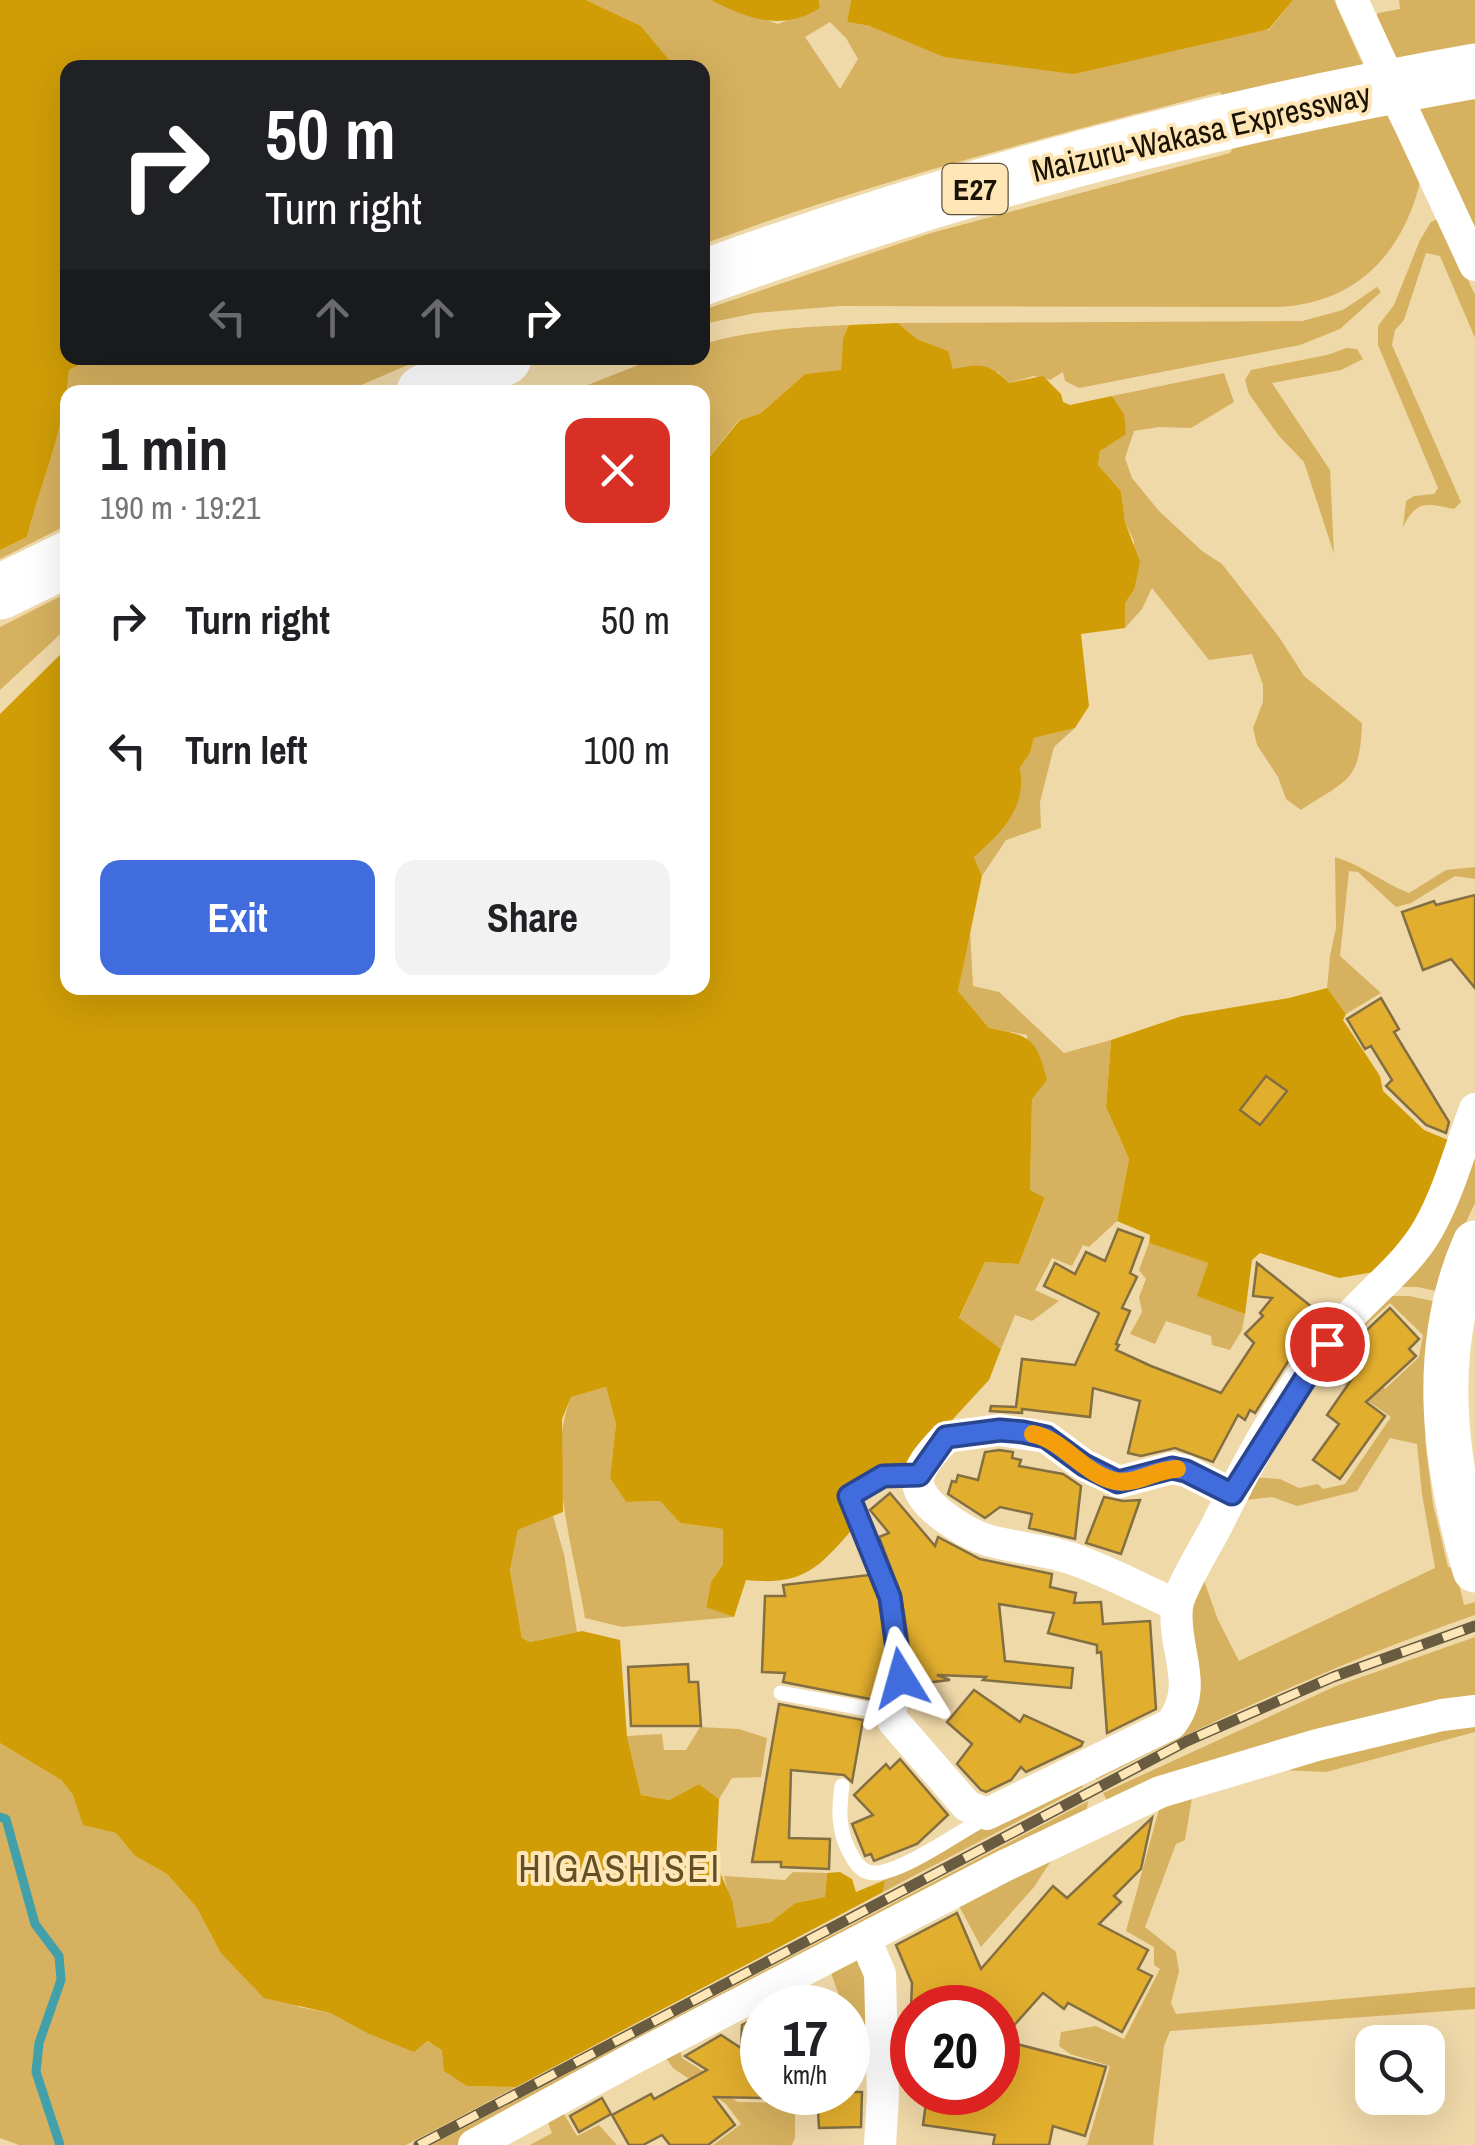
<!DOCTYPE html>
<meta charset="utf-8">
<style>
body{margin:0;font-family:"Archivo Narrow",sans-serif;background:#f2f2f2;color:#202124;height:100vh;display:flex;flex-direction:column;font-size:38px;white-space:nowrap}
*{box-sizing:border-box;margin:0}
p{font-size:32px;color:#757577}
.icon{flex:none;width:55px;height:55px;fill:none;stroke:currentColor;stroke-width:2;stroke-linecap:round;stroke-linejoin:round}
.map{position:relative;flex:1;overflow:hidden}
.sheet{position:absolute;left:60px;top:385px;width:650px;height:610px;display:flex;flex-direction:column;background:#fff;border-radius:20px;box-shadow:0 10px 40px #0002}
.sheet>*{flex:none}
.hud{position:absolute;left:60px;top:60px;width:650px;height:305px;border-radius:20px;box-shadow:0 10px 40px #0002;background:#202124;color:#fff;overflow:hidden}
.buttons{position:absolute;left:1355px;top:2025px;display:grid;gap:20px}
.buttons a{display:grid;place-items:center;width:90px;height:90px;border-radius:20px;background:#fff;box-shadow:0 10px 40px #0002;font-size:50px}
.speed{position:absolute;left:740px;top:1985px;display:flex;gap:20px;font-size:50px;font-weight:700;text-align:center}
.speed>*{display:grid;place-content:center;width:130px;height:130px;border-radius:50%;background:#fff;box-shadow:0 10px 40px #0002;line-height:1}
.speed small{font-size:25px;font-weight:400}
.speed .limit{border:15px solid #d22;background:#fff;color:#111}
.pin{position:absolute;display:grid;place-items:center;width:85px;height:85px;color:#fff;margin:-42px;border:5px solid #fff;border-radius:50%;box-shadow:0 2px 10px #0007}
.me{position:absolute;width:110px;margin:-55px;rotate:352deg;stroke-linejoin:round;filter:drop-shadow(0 0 8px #0008)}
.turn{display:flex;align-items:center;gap:35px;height:210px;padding:0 40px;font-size:45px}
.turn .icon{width:130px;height:130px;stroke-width:2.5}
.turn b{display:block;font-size:70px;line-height:85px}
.lanes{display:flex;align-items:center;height:95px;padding:0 40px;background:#0003;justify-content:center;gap:50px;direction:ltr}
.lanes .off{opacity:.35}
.round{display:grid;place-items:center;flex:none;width:105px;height:105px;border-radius:20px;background:#f2f2f2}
.head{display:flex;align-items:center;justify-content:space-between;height:170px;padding:0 40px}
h1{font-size:60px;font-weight:700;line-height:75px}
.cta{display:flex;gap:20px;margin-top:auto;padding:20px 40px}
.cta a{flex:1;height:115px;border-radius:20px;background:#406cdd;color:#fff;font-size:40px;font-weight:700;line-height:115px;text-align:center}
.cta a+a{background:#f2f2f2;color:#202124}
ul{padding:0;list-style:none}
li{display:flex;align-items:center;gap:30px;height:130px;padding:0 40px}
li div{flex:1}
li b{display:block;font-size:38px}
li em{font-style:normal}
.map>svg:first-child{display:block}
</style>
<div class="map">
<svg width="1475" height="2145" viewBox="0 0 1475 2145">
<rect width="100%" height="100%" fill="#f0d9a9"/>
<g fill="#d6b15f" fill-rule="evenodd">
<path d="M 586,0 L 711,0 L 778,24 L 820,8 L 819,0 L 851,0 L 847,22 L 870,26 L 1269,30 L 1293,0 L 1334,0 L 1364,67 L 1224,98 L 1220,92 C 1046,137 872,182 703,244 L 702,68 L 675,67 L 641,26 ZM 830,22 L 846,38 L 858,59 L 840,89 L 805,37 Z"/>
<path d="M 1399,0 L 1475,0 L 1475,44 L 1391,60 L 1374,19 L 1378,13 L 1400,9 Z"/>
<path d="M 1475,95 L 1475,238 L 1412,107 Z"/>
<path d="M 1385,112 L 1421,179 C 1403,255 1354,306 1273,307 L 840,306 L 756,313 L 703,324 L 703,310 L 931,233 L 1230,153 L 1233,148 Z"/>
<path d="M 1439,218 L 1475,295 L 1475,338 L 1440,256 L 1426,253 L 1404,320 L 1395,330 L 1392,345 L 1461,502 L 1454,509 C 1427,504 1417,499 1403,527 L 1406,501 L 1414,496 L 1434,494 L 1438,488 L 1378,345 L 1378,326 L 1394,305 L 1420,240 L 1431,222 Z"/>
<path d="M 1377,287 L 1381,292 L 1340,329 L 1300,345 L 1079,388 L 1065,381 L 1063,372 L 1050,380 L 1034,376 L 1009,383 L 998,372 L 953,369 L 947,351 L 917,339 L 898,323 L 1302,321 L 1343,310 Z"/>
<path d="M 849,325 L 843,338 L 841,371 L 805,374 L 761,413 L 739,420 L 703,465 L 702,392 L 570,392 L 656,358 L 702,358 L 703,344 C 751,330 799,327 849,325 Z"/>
<path d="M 1347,348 L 1357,349 L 1363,359 L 1341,370 L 1272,383 L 1330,470 L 1334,554 L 1304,462 L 1279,436 L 1249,394 L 1245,380 L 1251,370 L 1327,355 Z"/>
<path d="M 92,358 L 424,358 L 345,392 L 68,392 L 67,525 L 0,559 L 0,550 L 27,537 C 41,481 65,428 69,370 Z"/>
<path d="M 1224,373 L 1234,402 L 1191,428 L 1159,427 L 1134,431 L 1125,458 L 1132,478 L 1159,511 L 1202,551 L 1222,564 L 1279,637 L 1304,676 L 1362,723 C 1360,782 1348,779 1301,810 L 1286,799 L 1278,777 L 1257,745 L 1253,728 L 1263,702 L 1263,685 L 1252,654 L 1209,660 L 1152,588 L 1142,609 L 1125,628 L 1125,603 L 1134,590 L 1134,541 L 1125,522 L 1121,491 L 1098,465 L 1100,451 L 1124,414 L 1112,396 Z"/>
<path d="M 67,593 L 67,628 L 0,690 L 0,627 Z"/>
<path d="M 1075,728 L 1054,747 L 1040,802 L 1041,828 L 1006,840 L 982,876 L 974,857 C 1000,835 1026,804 1020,768 L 1030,753 L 1034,738 Z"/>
<path d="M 1335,857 C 1362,865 1383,883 1409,893 L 1446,870 L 1475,867 L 1475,879 L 1455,876 L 1411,903 L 1396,907 L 1358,872 L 1349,871 L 1340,956 L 1381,993 L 1346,1014 L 1327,988 L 1330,956 L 1336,928 Z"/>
<path d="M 970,929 L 973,986 L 999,992 L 1064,1053 L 1111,1040 L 1106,1107 L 1129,1159 L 1117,1221 L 1089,1247 L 1083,1245 L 1072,1266 L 1052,1258 L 1035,1290 L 1059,1301 L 1032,1321 L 1015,1315 L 1001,1349 L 959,1319 L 985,1262 L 1019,1264 L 1045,1199 L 1030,1191 L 1032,1099 L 1027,1035 L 989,1028 L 958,991 Z"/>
<path d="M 1475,1150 L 1475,1203 L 1453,1250 L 1441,1292 L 1417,1287 L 1391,1287 Z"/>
<path d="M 1149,1243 L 1208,1263 L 1198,1296 L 1245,1314 L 1242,1330 L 1230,1350 L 1212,1345 L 1211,1336 L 1166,1321 L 1155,1344 L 1130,1334 L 1142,1312 L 1139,1297 L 1146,1279 L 1139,1270 Z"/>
<path d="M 1382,1296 L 1409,1296 L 1438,1302 L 1429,1437 L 1425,1439 L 1433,1504 L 1448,1567 L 1455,1568 L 1464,1605 L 1475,1602 L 1475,1615 C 1343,1661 1221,1716 1096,1780 L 1094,1774 L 1177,1729 L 1186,1606 L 1202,1575 L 1218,1620 L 1239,1661 L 1435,1568 L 1422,1494 L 1417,1444 L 1390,1438 L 1357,1491 L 1297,1506 L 1272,1497 L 1239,1501 L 1253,1477 L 1280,1479 L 1299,1488 L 1318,1484 L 1323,1489 L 1345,1484 L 1391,1417 L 1336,1379 L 1352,1355 L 1385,1389 L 1419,1357 L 1423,1335 L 1390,1303 L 1341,1348 Z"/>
<path d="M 606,1387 L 616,1424 L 610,1478 L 626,1502 L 660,1501 L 680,1523 L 723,1529 L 723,1564 L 711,1582 L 706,1606 L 734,1617 L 622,1627 L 585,1618 C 574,1552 545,1461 571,1397 Z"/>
<path d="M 553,1516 L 564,1554 L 577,1632 L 530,1642 L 522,1638 L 510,1570 L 518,1530 Z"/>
<path d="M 1475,1637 L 1475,1700 L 1108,1802 L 1103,1793 L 1336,1686 Z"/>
<path d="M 1475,1722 L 1475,1732 L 1326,1772 L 1281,1770 L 1192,1798 L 1185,1840 L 1176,1844 L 1145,1927 L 1176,1952 L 1179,1971 L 1171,2003 L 1176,2014 L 1475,1987 L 1475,2009 L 1170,2031 L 1164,2046 L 1153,2145 L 1087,2145 L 1110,2066 L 1070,2054 L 1059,2046 L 1061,2032 L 1096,2026 L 1124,2039 L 1160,1969 L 1154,1965 L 1154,1947 L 1126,1931 L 1162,1798 Z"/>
<path d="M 700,1727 L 739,1729 L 767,1738 L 761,1777 L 732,1778 L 719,1799 L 699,1784 L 669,1800 L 641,1795 L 627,1736 L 662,1734 L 664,1750 L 686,1750 Z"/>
<path d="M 0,1743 L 61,1780 L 73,1795 L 84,1825 L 116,1833 L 135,1856 L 167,1874 L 197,1908 L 220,1952 L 299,2007 L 330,2013 L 367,2033 L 426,2041 L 442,2049 L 467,2086 L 516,2087 L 406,2145 L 19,2145 L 0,2138 Z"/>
<path d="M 1078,1780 L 1083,1787 L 883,1892 L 885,1880 L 977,1829 Z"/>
<path d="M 1088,1801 L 1086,1817 L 460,2145 L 431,2145 Z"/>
<path d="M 1051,1861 L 1034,1887 L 981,1947 L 958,1904 Z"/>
<path d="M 793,1872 L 827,1873 L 825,1897 L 795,1903 L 771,1922 L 737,1928 L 724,1876 L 785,1880 Z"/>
<path d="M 857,1956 L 866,1977 L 871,2038 L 853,2038 L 848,2025 L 848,2008 L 843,2007 L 830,1970 Z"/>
<path d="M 678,2042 L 682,2058 L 714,2078 L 727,2095 L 738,2102 L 795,2103 L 795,2138 L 792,2145 L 713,2145 L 741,2124 L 726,2104 L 673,2068 L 661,2051 Z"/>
<path d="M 560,2107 L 577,2136 L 599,2125 L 617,2145 L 530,2145 L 552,2133 L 545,2115 Z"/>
</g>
<g fill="#d09d06">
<path d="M 0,0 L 586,0 L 641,26 L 675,67 L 68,68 L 68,358 L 92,358 L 69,370 C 65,429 41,481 27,537 L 0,550 Z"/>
<path d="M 711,0 L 819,0 L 820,8 C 780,32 750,19 711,0 Z"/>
<path d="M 851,0 L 1293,0 L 1269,29 L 1074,74 L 944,57 L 870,26 L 847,22 Z"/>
<path d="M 898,323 L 917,339 L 948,351 L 953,369 C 980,364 988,362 1009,383 L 1043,376 L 1061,394 L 1063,402 L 1070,405 L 1112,396 L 1124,414 L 1126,434 L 1100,451 L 1098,465 L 1121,491 L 1125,522 L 1140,562 L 1134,590 L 1125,603 L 1125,628 L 1081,634 L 1089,706 L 1075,728 L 1034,738 L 1030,753 L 1020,768 C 1027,807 1002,833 974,857 L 982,876 L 958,991 L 989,1028 C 1031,1036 1036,1037 1047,1080 L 1032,1099 L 1030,1190 L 1045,1198 L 1019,1264 L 985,1262 L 959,1318 L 1001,1349 L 989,1380 L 953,1419 L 917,1463 L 843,1494 L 855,1526 C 819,1568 804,1586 746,1580 L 734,1617 L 706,1607 L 711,1582 L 723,1564 L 723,1529 L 680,1523 L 660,1501 L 626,1502 L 610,1478 L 616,1424 L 606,1387 L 571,1397 L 562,1419 L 563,1512 L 518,1530 L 510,1570 L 522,1638 L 530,1642 L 582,1631 L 620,1640 L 627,1736 L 641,1795 L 669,1800 L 699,1784 L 719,1799 L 716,1863 L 732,1900 L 737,1928 L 771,1922 L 795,1903 L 825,1897 L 827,1873 L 840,1872 L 852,1879 L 856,1892 L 885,1880 L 883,1892 L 516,2087 L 467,2086 L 444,2071 L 442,2050 L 427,2041 L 414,2052 L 367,2033 L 330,2013 L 264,1998 L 220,1952 L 197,1908 L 167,1874 L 135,1856 L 116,1833 L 83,1825 L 73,1795 L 61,1780 L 0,1743 L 0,714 L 67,648 L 68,988 L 702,988 L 703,465 L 740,420 L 761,413 L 805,374 L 841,370 L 843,338 L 849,325 Z"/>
<path d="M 1327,988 L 1346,1014 L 1343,1020 L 1380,1076 L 1383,1091 L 1424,1130 L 1453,1142 L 1433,1199 L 1380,1271 L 1339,1278 L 1260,1253 L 1252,1260 L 1245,1314 L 1197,1296 L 1208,1263 L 1149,1243 L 1150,1235 L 1117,1221 L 1129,1159 L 1106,1107 L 1111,1040 L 1182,1016 L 1289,998 Z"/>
</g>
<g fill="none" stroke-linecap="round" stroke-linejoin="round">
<path stroke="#42a0aa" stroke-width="9" d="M 0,1817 L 6,1819 L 35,1924 L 59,1956 L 61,1980 L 39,2043 L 36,2072 L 60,2145"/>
</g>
<g fill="#e2ae2d" stroke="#846f43" stroke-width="2.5">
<path d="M 1475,895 L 1475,988 L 1451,959 L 1423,970 L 1402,912 L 1434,901 L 1436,905 Z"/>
<path d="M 1381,998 L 1399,1029 L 1394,1032 L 1449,1122 L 1446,1133 L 1426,1125 L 1386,1086 L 1392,1080 L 1371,1046 L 1365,1049 L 1347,1019 Z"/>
<path d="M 1266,1076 L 1287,1091 L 1260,1125 L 1240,1110 Z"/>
<path d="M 1118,1229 L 1143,1238 L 1130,1273 L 1137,1277 L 1122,1308 L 1130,1311 L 1116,1344 L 1119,1345 L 1116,1350 L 1151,1366 L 1221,1393 L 1254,1343 L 1245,1334 L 1263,1316 L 1260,1313 L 1272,1298 L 1253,1296 L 1257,1263 L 1323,1316 L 1289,1360 L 1255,1413 L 1250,1410 L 1245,1420 L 1238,1415 L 1213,1462 L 1175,1448 L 1141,1456 L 1128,1453 L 1140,1401 L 1093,1388 L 1090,1417 L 1022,1409 L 1022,1413 L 990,1411 L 991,1406 L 1016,1407 L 1022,1359 L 1075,1365 L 1099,1313 L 1044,1286 L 1055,1263 L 1075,1274 L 1086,1252 L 1105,1261 Z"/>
<path d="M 1390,1308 L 1419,1339 L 1409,1349 L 1416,1356 L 1366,1402 L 1385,1416 L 1340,1479 L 1313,1460 L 1339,1424 L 1327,1415 L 1365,1360 L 1351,1345 Z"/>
<path d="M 999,1450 L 1013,1452 L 1012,1458 L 1021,1460 L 1019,1466 L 1063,1474 L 1081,1486 L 1075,1539 L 1029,1528 L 1032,1514 L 1000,1507 L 985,1518 L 948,1494 L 952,1481 L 956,1482 L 958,1475 L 978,1480 L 985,1452 Z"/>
<path d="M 890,1493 L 935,1546 L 938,1537 L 980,1559 L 1052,1574 L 1050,1587 L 1076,1593 L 1074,1603 L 1101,1602 L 1103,1624 L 1150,1621 L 1156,1709 L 1107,1733 L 1101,1652 L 1097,1653 L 1097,1645 L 1048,1633 L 1054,1613 L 999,1604 L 1005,1661 L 1073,1668 L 1071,1688 L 983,1680 L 986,1677 L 937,1675 L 950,1680 L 915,1684 L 901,1595 L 879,1537 L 889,1533 L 870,1510 Z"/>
<path d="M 1104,1497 L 1123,1501 L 1140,1500 L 1121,1554 L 1086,1543 Z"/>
<path d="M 869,1575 L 879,1600 L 892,1687 L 890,1703 L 783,1682 L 785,1673 L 762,1672 L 765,1596 L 785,1596 L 783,1585 Z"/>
<path d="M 688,1664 L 689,1682 L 698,1682 L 701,1726 L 631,1726 L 628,1667 Z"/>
<path d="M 974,1690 L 1020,1722 L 1024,1715 L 1083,1742 L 1081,1746 L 1026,1772 L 1021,1767 L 1011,1780 L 986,1792 L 981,1790 L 957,1764 L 972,1744 L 947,1722 Z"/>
<path d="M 779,1704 L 863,1720 L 852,1782 L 844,1775 L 791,1770 L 789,1838 L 830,1839 L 829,1869 L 781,1867 L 781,1862 L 752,1862 Z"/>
<path d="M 900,1759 L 948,1815 L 917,1844 L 874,1861 L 871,1854 L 865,1856 L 852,1824 L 873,1815 L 854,1795 L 886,1764 L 890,1769 Z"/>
<path d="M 1152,1818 L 1141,1869 L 1114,1896 L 1121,1902 L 1099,1924 L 1148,1950 L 1138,1969 L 1152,1976 L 1122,2032 L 1068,2003 L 1064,2009 L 1043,1993 L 1001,2040 L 1106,2067 L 1085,2136 L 1053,2126 L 1049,2145 L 993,2145 L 995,2135 L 923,2125 L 926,2103 L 977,2110 L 980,2092 L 998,2092 L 998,2008 L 911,2008 L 912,1983 L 896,1945 L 957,1913 L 981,1969 L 1053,1886 L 1067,1898 Z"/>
<path d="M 762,2014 L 762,2098 L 714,2097 L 735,2125 L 708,2145 L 670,2145 L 662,2135 L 643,2145 L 629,2145 L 612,2115 L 651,2094 L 654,2099 L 707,2070 L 685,2056 L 721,2035 L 741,2048 L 742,2025 Z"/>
<path d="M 817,2092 L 862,2092 L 861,2127 L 819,2128 Z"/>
<path d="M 602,2098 L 611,2114 L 579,2132 L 570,2116 Z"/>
</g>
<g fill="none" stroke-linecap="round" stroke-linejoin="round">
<g stroke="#fff" stroke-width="15">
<path d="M 781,1693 L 878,1711 L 894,1722 L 905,1695 L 890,1597 L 849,1496 L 883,1476 L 919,1475"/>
<path d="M 842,1786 C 839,1808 838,1828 848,1849 C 853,1858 857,1868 868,1872 C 891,1880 953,1836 975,1824 L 987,1814"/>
</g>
<g stroke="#fff" stroke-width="32">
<path d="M 1352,0 L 1475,265"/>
<path d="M 1177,1605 C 1142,1590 1106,1570 1070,1558 C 1043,1549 1014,1548 987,1540 C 967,1534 920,1506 918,1483 C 917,1466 936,1449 946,1437 L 999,1430 L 1046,1437 L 1084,1465 L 1119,1482 L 1172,1468 L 1186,1471 L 1232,1494"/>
<path d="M 894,1722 L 967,1806 L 987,1814 L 1171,1724 C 1201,1685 1172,1649 1177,1607 C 1179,1589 1208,1543 1217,1525 C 1251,1456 1291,1383 1342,1325 C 1369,1293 1407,1266 1428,1229 C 1449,1192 1460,1149 1475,1109"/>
<path d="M 865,1939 L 880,1974 L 883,2096 L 880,2145"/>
<path d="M 474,2145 L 636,2057 L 1004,1866 L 1160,1792 L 1317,1745 L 1442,1715 L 1475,1711"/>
</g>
<path stroke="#fff" stroke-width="45" d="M 1475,1243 C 1429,1348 1444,1463 1475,1570"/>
<g stroke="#fff" stroke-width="55">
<path d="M 702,278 C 952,187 1213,117 1475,71"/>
<path d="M 424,392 L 504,358"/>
<path d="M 0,592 L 68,559"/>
</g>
<g stroke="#685b3f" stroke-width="11">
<path id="rail" d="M 419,2145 L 1187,1741 L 1333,1677 L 1475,1626"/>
</g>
<use href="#rail" stroke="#fee6b6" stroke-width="8" stroke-dasharray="22" stroke-linecap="butt"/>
</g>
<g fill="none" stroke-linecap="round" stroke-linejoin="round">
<g stroke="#2a4690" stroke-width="25">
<path id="route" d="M 901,1678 L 890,1597 L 849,1496 L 883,1476 L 919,1475 L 946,1437 L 1000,1430 L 1023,1432 L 1046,1437 L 1084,1465 L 1118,1482 L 1172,1468 L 1186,1471 L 1232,1494 L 1327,1344"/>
</g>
<use href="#route" stroke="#406cdd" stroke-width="18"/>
<path stroke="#f59e0b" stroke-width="18" d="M 1033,1434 C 1063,1440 1084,1474 1115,1481 C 1137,1485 1156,1469 1177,1469"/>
</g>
<g text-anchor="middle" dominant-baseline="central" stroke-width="8" stroke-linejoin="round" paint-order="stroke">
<rect fill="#fee6b6" stroke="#5e5238" stroke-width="2.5" x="942.5" y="164" width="65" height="50" rx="8"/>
<g font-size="30" font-weight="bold" fill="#1a1202">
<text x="975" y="189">E27</text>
</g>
<g font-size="32" fill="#1a1202" stroke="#fee6b6">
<text transform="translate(1201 132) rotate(-13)">Maizuru-Wakasa Expressway</text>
</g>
<g font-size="38" letter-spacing="2.5" fill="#645024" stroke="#fee6b6">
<text x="620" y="1868">HIGASHISEI</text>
</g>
</g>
</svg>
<div class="buttons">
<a><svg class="icon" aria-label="search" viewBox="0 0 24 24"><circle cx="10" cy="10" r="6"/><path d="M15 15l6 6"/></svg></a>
</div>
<div class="speed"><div>17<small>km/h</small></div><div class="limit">20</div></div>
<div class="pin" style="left:1327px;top:1344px;background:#d93025"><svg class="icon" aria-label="arrive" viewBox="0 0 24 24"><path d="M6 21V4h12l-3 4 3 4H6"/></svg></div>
<svg class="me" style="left:901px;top:1678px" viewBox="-20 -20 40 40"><path d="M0-17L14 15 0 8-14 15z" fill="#406cdd" stroke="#fff" stroke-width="4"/></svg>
<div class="hud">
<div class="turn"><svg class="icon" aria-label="right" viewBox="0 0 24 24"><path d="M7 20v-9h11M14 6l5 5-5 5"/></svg><div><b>50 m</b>Turn right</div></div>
<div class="lanes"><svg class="icon off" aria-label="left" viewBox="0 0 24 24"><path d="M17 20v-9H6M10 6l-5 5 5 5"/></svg><svg class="icon off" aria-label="ahead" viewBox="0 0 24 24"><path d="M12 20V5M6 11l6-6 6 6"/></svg><svg class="icon off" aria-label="ahead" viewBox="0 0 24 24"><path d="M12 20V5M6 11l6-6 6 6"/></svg><svg class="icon" aria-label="right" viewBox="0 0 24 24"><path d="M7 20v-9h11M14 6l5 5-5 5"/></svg></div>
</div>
<section class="sheet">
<div class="head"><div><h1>1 min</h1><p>190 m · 19:21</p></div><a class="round" style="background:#d93025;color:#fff"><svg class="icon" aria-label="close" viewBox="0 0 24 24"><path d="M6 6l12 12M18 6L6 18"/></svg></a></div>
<ul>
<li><svg class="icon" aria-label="right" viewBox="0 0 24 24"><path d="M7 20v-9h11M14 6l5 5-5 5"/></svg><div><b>Turn right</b></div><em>50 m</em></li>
<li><svg class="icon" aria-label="left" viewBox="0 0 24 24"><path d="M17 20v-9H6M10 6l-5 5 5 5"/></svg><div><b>Turn left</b></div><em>100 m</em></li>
</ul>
<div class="cta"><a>Exit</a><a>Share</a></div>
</section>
</div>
